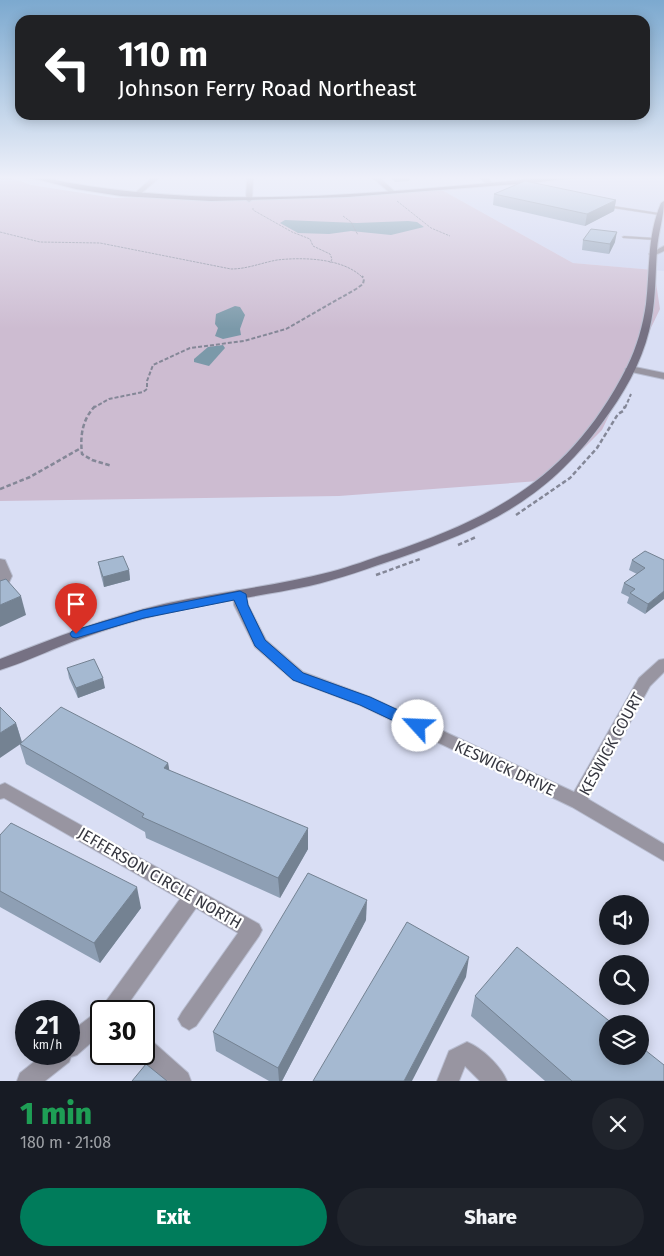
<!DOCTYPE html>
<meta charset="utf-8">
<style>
body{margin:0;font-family:"Fira Sans",sans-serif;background:#20242c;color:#f1f3f6;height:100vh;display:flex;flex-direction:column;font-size:19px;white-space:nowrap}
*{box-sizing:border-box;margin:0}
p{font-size:16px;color:#9ea1a6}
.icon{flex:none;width:28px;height:28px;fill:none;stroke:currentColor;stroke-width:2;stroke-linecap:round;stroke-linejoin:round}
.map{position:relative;height:1081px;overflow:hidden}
.side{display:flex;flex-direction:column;background:#171b24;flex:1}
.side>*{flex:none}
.guide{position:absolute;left:15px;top:15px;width:635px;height:105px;border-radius:15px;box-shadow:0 2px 12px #0003;background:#202124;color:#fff;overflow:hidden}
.buttons{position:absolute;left:599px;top:895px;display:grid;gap:10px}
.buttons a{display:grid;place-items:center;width:50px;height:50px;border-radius:50%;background:#171b24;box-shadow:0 2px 12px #0003;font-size:25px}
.speed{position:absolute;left:15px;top:1000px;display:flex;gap:10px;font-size:25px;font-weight:700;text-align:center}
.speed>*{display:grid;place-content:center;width:65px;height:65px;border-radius:50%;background:#171b24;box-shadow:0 2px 12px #0003;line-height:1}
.speed small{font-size:12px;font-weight:400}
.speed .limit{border:2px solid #111;border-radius:8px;background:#fff;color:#111}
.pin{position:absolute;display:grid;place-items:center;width:42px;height:42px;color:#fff;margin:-51px -21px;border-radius:50% 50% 50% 0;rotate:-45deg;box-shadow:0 0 5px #0007}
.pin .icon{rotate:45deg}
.me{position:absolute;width:55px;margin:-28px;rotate:295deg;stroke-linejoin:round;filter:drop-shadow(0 0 4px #0008)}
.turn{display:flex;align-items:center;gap:18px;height:105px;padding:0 20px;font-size:22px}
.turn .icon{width:65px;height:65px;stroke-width:2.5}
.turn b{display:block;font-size:35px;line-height:42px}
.round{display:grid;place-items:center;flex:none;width:52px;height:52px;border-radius:26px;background:#20242c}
.summary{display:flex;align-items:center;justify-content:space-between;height:85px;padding:0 20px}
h1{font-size:30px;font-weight:800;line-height:38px;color:#1e9e55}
.action{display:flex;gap:10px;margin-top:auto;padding:10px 20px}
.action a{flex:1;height:58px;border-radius:30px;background:#007c5b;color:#fff;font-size:20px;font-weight:800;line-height:58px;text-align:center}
.action a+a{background:#20242c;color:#f1f3f6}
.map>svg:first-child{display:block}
</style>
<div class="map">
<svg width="664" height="1081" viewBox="0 0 664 1081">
<rect width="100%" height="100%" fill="#d9def4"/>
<path fill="#cdd3ef" d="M 585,177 L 664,177 L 664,271 L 573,263 L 440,189 Z"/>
<path fill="#cdbcd1" d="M 0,177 L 8,177 L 31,185 L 114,198 L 147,197 L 194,201 L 320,197 L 440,189 L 573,263 L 654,270 L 660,309 L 602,430 L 552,480 L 339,496 L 0,501 Z"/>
<g fill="#7b99a9">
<path d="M 285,220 L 357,223 L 408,221 L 417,222 L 424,227 L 391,235 L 351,231 L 329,234 L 298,233 L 280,223 Z"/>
<path d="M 235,306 L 240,307 L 245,315 L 240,329 L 241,335 L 223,339 L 215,336 L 218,328 L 215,324 L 216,314 Z"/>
<path d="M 223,345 L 225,348 L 209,366 L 194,362 L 194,359 L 208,347 Z"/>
</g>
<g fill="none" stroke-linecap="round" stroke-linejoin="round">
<g stroke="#b8bdd0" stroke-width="1">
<g id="lane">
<path d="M 607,205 L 659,213 L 661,214 L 659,215 L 606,207 L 606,205 Z"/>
<path d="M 624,236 L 655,238 L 657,239 L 655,240 L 623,238 L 622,237 Z"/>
</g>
</g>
<g stroke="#b8bdd0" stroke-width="2">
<g id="street">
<path d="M 153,177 L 160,177 L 138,196 L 134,196 L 134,194 Z"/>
<path d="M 247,177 L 253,177 L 252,200 L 249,202 L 246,200 Z"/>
<path d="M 372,177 L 379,177 L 395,192 L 390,193 Z"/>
<path d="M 479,177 L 486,177 L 493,184 L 488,185 Z"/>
<path d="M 664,246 L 664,251 L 653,256 L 649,254 Z"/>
<path d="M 630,366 L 664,373 L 664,379 L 627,371 L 625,369 Z"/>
<path d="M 0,559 L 5,560 L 12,576 L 5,591 L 0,592 Z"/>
<path d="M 240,590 L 245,591 L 248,605 L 266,640 L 303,672 L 370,697 L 574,792 L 639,678 L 659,660 L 664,659 L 664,672 L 650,686 L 588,799 L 664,844 L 664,861 L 572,807 L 360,705 L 293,680 L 255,647 L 234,605 L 233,594 L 235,591 Z"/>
<path d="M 5,783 L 259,924 L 262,930 L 259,936 L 196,1026 L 189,1030 L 182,1026 L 178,1019 L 182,1012 L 238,933 L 196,908 L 123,1011 L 101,1011 L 101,1034 L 77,1055 L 71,1057 L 69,1062 L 45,1081 L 17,1081 L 20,1073 L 44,1054 L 69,1054 L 69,1033 L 94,1014 L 101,1011 L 104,1004 L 180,899 L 4,798 L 0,799 L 0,785 Z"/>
<path d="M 144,1038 L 152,1041 L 188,1073 L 191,1081 L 162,1081 L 158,1078 L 135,1054 L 144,1054 Z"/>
<path d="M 467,1042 C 482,1048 501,1066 507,1081 L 480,1081 L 465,1066 L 459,1081 L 437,1081 L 449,1051 Z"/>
</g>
</g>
<g stroke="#b8bdd0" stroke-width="2">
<g id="secondary">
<path d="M 28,177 L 40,177 C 209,214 384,192 555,177 L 580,177 L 531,183 L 347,197 L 211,201 L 121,196 L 76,189 Z"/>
<path d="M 664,201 C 664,217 658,233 657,250 C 655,277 656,304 649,331 C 641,364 623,395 602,423 C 547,499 486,528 399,558 C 369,568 340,579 309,586 C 261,596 214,602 167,613 C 130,621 94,633 59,647 C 39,655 20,664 0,670 L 0,659 C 54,638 108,617 164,604 C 219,592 276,586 330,572 C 350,567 370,559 389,553 C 499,516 573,474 627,367 C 637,347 643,325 646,304 C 650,269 647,236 661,203 Z"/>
</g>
</g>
<g stroke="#848797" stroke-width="1" stroke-dasharray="2.5 1" stroke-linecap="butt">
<path d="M 586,178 L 597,177"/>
<path d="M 397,201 L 431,228 L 450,236"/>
<path d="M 253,208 L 253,210 L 292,232 L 310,239 L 313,246 L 330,254 L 332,259 L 330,263"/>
<path d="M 343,216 L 351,222 L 358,235"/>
<path d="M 0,232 L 40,242 L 100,243 L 231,269 C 247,269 261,263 277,260 C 303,257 344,258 363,278"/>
</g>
<g stroke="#848797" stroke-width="2" stroke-dasharray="4 2" stroke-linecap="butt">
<path d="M 93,408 L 109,399 L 143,392 L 147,389 L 147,381 L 153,365 L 190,348 L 244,341 L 286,329 L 356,289 L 363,284 L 364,279 L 362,276"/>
<path d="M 625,408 L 631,394"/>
</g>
<g stroke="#848797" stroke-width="2.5" stroke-dasharray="4.5 2.5" stroke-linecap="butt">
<path d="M 95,406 C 82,420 80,436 82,454 L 92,460 L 112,466"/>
<path d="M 0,489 L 30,477 L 81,448"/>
<path d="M 516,515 L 570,478 L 597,448 L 618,414 L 623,411 L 625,406"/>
<path d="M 458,545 L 476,537"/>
<path d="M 376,575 L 420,559"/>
</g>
<use href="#lane" fill="#9895a1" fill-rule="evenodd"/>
<use href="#street" fill="#9895a1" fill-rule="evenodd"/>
<use href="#secondary" fill="#767183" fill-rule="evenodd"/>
</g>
<g fill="#8e9fb4">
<path d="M 390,177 L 410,177 L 409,181 L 395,182 Z"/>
<path d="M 494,194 L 616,200 L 614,211 L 585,226 L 493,205 Z"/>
<path d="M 583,240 L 615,242 L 609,254 L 582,250 Z"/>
<path d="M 632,560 L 664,560 L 645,614 L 627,603 L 629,597 L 621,593 L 624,583 L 637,574 L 629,570 Z"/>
<path d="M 98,562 L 129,570 L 130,580 L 104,587 L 100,572 Z"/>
<path d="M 67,668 L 105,688 L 78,698 L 69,678 Z"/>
<path d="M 16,723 L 22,742 L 168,763 L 169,770 L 308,849 L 280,898 L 146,838 L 145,832 L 26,764 L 20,745 Z"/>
<path d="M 0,835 L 141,908 L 100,963 L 0,907 Z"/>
<path d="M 366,920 L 282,1081 L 269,1081 L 216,1051 L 213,1032 Z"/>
<path d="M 475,996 L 664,1081 L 545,1081 L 471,1016 Z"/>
</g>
<g fill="#748292">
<path d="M 616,200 L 614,211 L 585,226 L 587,214 Z"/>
<path d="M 617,232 L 615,242 L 609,254 L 610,244 Z"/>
<path d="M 129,570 L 130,580 L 104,587 L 103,577 Z"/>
<path d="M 664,591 L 664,599 L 645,614 L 648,604 Z"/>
<path d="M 21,596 L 26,615 L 0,627 L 0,605 Z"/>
<path d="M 103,678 L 105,688 L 78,698 L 76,688 Z"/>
<path d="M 16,723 L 22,743 L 0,758 L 0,733 Z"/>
<path d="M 168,763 L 172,784 L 164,768 Z"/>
<path d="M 308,828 L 308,849 L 280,898 L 278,878 Z"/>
<path d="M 137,887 L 141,908 L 100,963 L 94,943 Z"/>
<path d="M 367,900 L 366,920 L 282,1081 L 279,1081 L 278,1068 Z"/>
<path d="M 469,957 L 466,977 L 412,1081 L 404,1081 Z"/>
</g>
<g fill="#a5b9d1" stroke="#748292">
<path d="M 525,181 L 616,200 L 587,214 L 494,194 Z"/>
<path d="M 591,229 L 617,232 L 610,244 L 583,240 Z"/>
<path d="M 645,551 L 664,560 L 664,591 L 648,604 L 630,593 L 635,589 L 624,583 L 645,568 L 632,560 Z"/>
<path d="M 123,556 L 129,570 L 103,577 L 98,562 Z"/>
<path d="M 6,579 L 21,596 L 0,605 L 0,581 Z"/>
<path d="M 94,659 L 103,678 L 76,688 L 67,668 Z"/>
<path d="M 0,707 L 16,723 L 0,733 Z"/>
<path d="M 61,707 L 168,763 L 164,768 L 308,828 L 278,878 L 142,817 L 144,814 L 20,744 Z"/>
<path d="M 11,823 L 137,887 L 94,943 L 0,891 L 0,835 Z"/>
<path d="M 308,873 L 367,900 L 278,1068 L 213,1032 Z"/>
<path d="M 407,922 L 469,957 L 404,1081 L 313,1081 Z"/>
<path d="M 517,947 L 613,1024 L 608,1024 L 608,1056 L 640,1056 L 640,1046 L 664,1065 L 664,1081 L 572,1081 L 475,996 Z"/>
<path d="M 146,1064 L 167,1081 L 132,1081 Z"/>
</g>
<linearGradient id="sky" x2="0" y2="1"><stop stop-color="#7ca9cf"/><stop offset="0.54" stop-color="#eef0fa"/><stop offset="1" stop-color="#eef0fa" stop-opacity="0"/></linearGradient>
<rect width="664" height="329" fill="url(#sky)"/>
<path fill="#1a73e8" stroke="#114b97" d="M 240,591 L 246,594 L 248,605 L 265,640 L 303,673 L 370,697 L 424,722 L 426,726 L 424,730 L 418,732 L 413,730 L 360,705 L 293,680 L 255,646 L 234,600 L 144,618 L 76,638 L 72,637 L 70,634 L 72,631 L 143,610 Z"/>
<g text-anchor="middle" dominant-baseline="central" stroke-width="4.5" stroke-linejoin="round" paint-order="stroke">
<g font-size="16" fill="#363740" stroke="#fff">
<text transform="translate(611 744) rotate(-61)">KESWICK COURT</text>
<text transform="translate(505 768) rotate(25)">KESWICK DRIVE</text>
<text transform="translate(160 878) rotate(30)">JEFFERSON CIRCLE NORTH</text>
</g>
</g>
</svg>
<div class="buttons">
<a><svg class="icon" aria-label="sound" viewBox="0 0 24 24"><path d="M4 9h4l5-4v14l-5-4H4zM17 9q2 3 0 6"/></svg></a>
<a><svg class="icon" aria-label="search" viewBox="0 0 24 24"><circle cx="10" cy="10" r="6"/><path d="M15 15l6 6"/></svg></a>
<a><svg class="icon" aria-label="layers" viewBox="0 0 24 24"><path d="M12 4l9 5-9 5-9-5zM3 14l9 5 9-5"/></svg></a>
</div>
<div class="speed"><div>21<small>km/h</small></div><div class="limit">30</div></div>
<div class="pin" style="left:76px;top:634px;background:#d93025"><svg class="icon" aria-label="arrive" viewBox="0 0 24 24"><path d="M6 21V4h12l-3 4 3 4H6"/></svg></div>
<svg class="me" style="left:418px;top:726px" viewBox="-20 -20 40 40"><circle r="19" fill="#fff"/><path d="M0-13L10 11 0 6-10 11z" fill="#1a73e8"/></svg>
<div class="guide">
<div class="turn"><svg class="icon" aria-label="left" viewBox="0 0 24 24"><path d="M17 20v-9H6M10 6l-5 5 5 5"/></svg><div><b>110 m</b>Johnson Ferry Road Northeast</div></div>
</div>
</div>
<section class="side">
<div class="summary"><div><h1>1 min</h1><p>180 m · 21:08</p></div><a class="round"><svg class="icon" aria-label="close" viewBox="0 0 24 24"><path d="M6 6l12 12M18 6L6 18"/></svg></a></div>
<div class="action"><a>Exit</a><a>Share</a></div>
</section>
